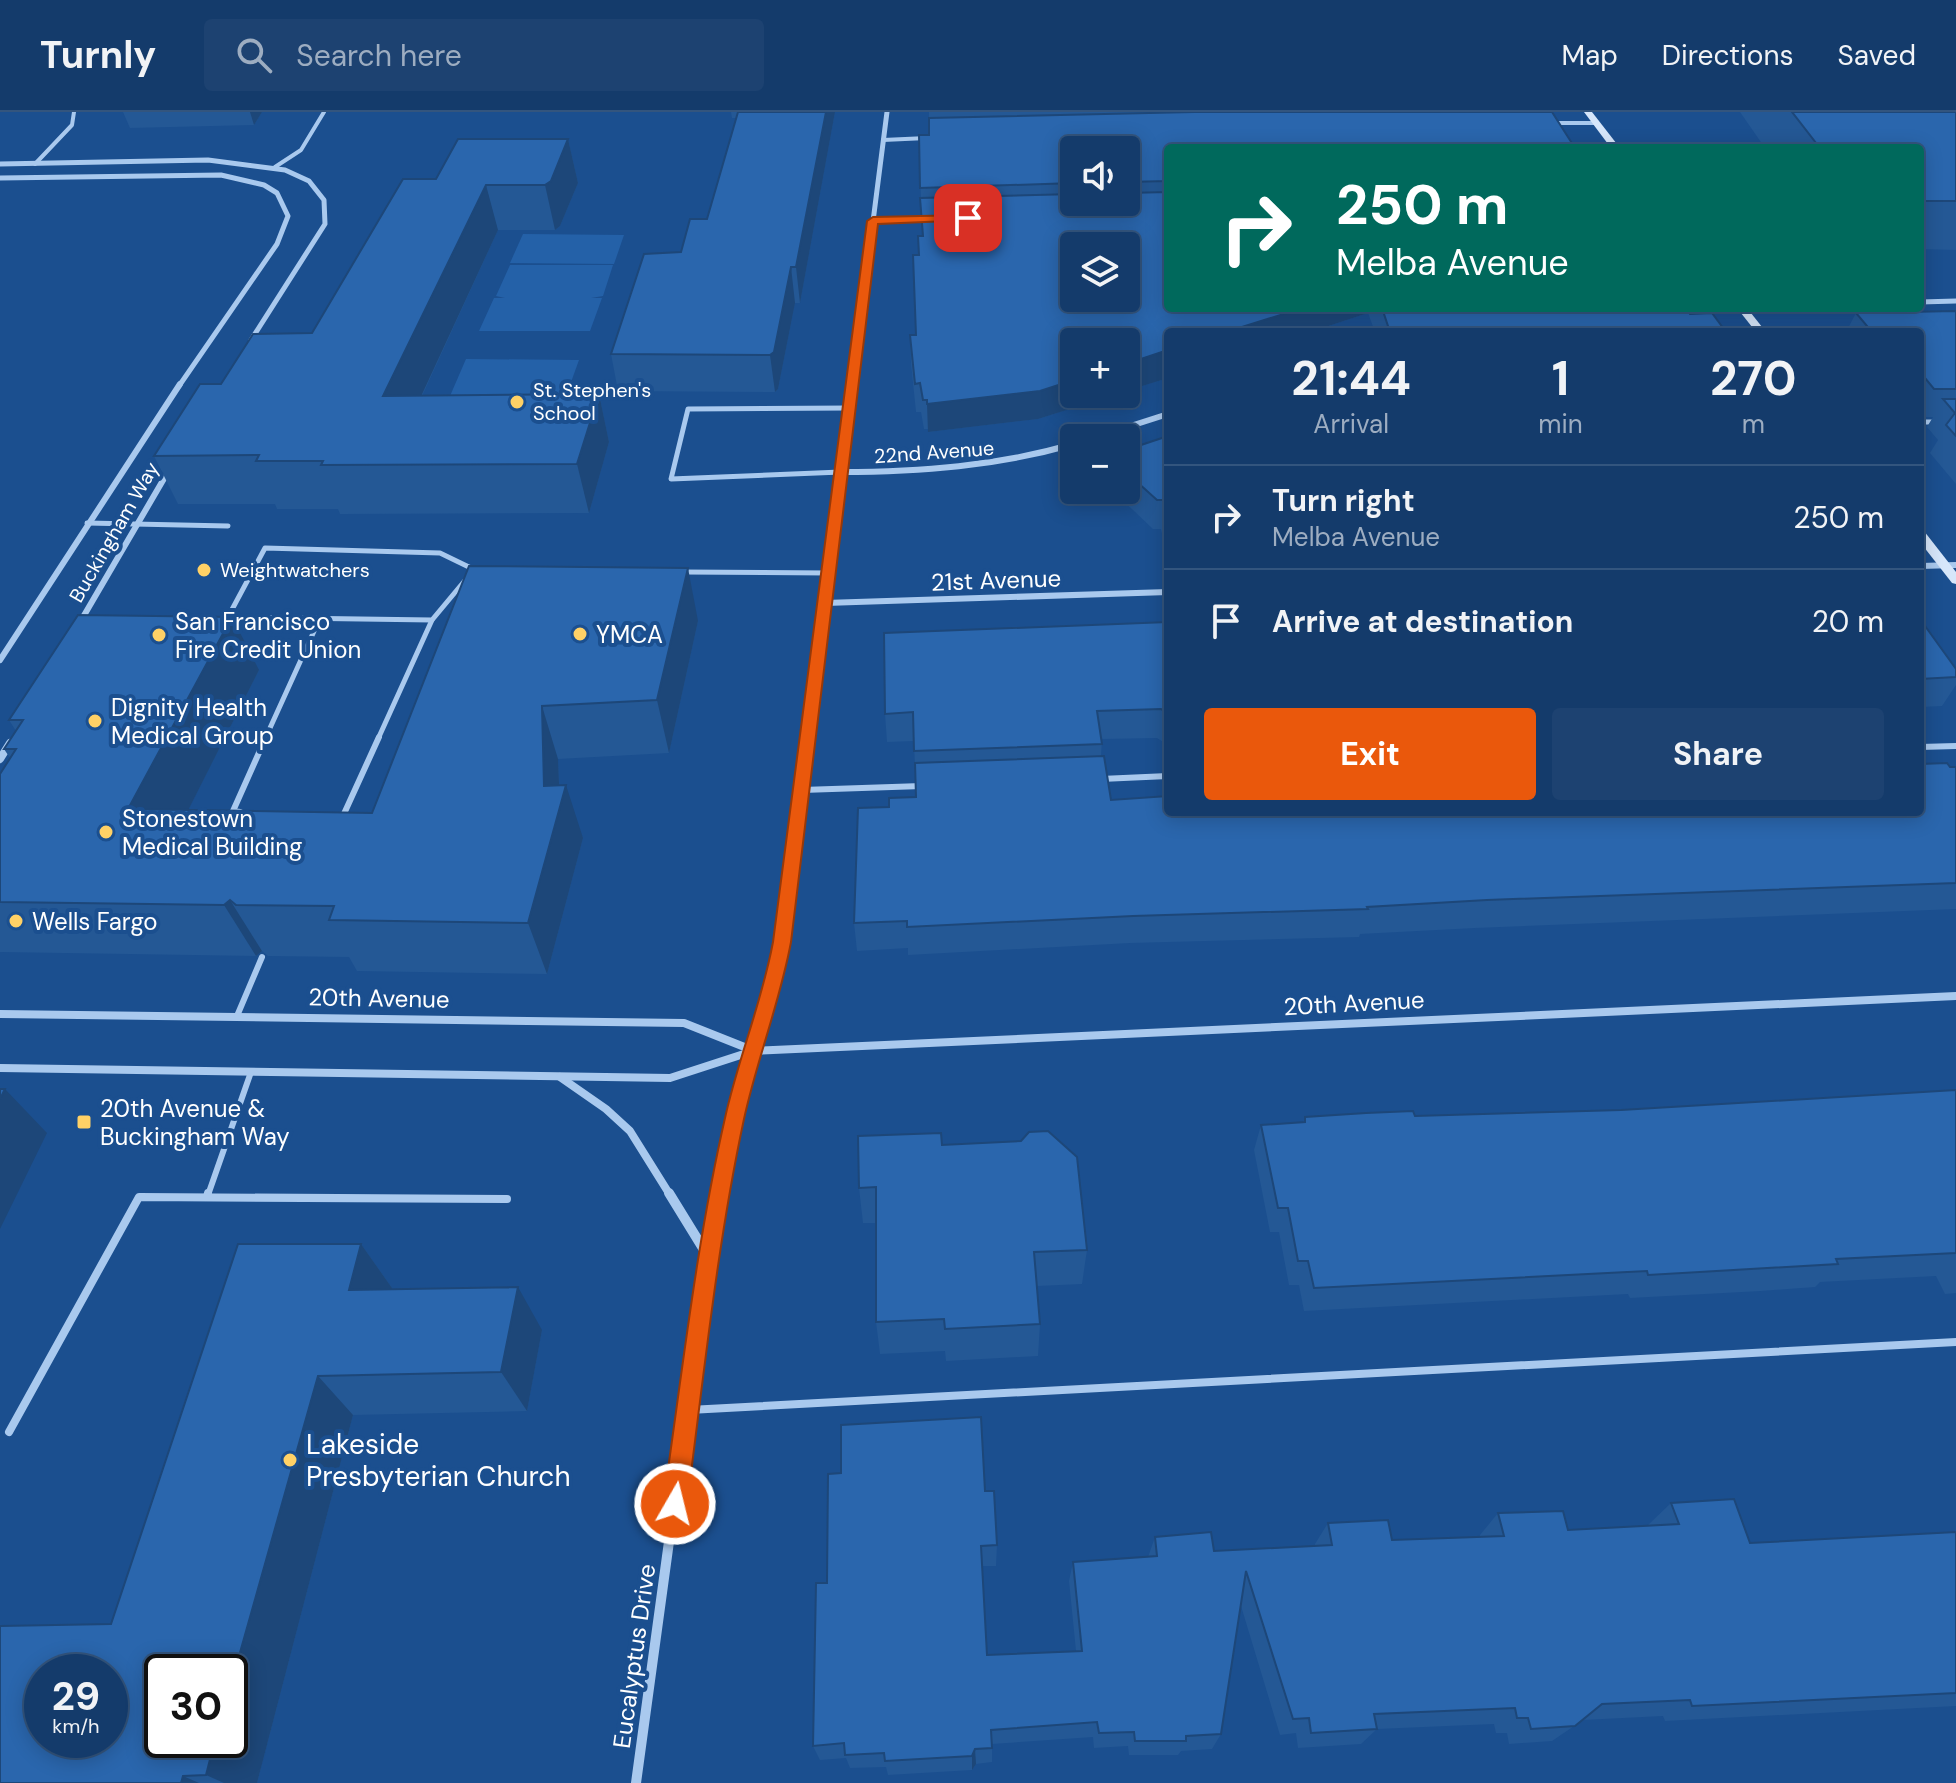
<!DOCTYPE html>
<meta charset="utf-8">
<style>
body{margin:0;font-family:"DM Sans",sans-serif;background:#1d4271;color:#f1f3f6;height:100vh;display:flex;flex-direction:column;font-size:30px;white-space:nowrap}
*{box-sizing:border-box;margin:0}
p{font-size:26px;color:#9dadc1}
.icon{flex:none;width:44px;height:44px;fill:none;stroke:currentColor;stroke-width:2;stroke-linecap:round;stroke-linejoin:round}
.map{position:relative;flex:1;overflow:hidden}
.drawer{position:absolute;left:1164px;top:216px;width:760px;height:488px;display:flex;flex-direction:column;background:#143b6b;border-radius:8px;box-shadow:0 4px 20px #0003,0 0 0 2px #33557e}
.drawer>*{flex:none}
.banner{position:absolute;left:1164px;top:32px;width:760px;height:168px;border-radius:8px;box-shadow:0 4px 20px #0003,0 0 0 2px #33557e;background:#00695c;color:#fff;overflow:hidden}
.controls{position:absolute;left:1060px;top:24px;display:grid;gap:16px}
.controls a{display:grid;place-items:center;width:80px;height:80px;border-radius:8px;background:#143b6b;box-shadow:0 4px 20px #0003,0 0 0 2px #33557e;font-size:40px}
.speed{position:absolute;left:24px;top:1542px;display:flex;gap:16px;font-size:40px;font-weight:700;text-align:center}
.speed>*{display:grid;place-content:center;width:104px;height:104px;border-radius:50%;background:#143b6b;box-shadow:0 4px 20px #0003,0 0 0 2px #33557e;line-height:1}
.speed small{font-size:20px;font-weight:400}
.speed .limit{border:4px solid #111;border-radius:12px;background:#fff;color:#111}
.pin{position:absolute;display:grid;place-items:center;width:68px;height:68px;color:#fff;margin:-34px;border-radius:16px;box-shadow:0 4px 12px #0006}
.me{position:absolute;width:88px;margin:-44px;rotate:8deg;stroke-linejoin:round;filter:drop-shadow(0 0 6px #0008)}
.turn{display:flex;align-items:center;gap:28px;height:168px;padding:0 40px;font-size:36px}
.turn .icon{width:104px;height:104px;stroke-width:2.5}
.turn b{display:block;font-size:56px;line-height:68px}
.eta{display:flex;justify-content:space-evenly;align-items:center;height:136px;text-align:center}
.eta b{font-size:48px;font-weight:700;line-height:56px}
.cta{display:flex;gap:16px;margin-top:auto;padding:16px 40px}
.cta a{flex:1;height:92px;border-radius:8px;background:#ea580c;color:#fff;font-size:32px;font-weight:700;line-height:92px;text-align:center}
.cta a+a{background:#1d4271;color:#f1f3f6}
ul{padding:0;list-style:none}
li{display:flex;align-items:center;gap:24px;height:104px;padding:0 40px;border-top:2px solid #33557e}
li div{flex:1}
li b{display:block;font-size:30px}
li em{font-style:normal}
header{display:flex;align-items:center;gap:48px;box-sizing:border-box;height:112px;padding:0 40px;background:#143b6b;border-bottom:2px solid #33557e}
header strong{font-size:38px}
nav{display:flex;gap:44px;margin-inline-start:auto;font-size:28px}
.search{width:560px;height:72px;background:#1d4271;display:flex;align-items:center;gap:20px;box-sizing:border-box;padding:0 28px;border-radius:8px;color:#9dadc1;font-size:30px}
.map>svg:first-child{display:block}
</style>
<header>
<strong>Turnly</strong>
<div class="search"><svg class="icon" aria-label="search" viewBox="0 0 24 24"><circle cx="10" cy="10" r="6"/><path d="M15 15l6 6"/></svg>Search here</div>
<nav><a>Map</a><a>Directions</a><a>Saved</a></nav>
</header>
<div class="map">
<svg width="1956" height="1671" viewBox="0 0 1956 1671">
<rect width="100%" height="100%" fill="#1b4f8f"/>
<g fill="#2461a8">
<path d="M 523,122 L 624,123 L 614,152 L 510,151 Z"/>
<path d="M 510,153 L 613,153 L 603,184 L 591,186 L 602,186 L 590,219 L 479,219 L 494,186 L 505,186 L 496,184 Z"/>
<path d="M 466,247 L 579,248 L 566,284 L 450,284 Z"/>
</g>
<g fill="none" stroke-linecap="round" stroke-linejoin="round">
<g stroke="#a9c9ee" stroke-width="4">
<path d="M 1554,11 L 1596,11"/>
<path d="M 883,28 L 927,26"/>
<path d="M 35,52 L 72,13 L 74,0"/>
<path d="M 275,55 L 301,38 L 324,0"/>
</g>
<g stroke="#a9c9ee" stroke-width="5">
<path d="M 1920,310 L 1936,310"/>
<path d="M 841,360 L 671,367 L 688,297 L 850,296"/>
<path d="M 87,411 L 228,414"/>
<path d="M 684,460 L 829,461"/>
<path d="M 467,466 L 432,508 L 228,505 L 265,436 L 440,441 L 473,457"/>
<path d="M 265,627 L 320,506"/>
<path d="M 378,627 L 432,508"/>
</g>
<g stroke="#a9c9ee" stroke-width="6">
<path d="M 1920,635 L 1956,634"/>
<path d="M 1101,667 L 1168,664"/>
<path d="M 802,678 L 922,674"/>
<path d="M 240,700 L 233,699 L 266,625"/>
<path d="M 343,704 L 379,625"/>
<path d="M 237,904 L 262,845"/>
<path d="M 208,1083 L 251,960"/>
</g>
<g stroke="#a9c9ee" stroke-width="8">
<path d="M 207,1085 L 208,1081"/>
<path d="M 689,1298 L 1956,1230"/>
<path d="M 9,1320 L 139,1085 L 507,1087"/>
</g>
<g stroke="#a9c9ee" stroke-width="5">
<path d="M 0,52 L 208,48 L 285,58 L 309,69 L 324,88 L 325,112 L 251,228"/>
<path d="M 0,66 L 221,63 L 264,73 L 277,81 L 288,104 L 277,132 L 179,274"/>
<path d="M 873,109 L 931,107"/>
<path d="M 1920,190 L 1956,189"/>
<path d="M 852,274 L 887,0"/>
</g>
<g stroke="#a9c9ee" stroke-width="6">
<path d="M 1093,326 L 1168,302"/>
<path d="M 841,360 C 921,360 997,354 1074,332"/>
<path d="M 1920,454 L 1956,453"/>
<path d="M 825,491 L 1168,480"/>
<path d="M 79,512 L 169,358"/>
<path d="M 0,548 L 180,272"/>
<path d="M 808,627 L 853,272"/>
</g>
<g stroke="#a9c9ee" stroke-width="8">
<path d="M 0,647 L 10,631"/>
<path d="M 0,902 L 684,911 L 752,938"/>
<path d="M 0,956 L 670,966 L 753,939 L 1956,884"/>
<path d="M 560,965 L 606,997 L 630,1019 L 670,1083"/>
<path d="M 721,1083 L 740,984 L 782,830 L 808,625"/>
</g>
<g stroke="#a9c9ee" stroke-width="10">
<path d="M 669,1081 L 709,1146"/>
<path d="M 636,1671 L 693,1254 L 721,1081"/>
</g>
<g fill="#d6e6fa" fill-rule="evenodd">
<path d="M 1584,0 L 1592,0 L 1620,36 L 1611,36 Z"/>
<path d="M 1737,196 L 1747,196 L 1766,220 L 1756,220 Z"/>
<path d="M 1920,418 L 1924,419 L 1956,460 L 1956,472 L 1952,471 L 1920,430 Z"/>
</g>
</g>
<g fill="#245895" fill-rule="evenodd">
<path d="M 123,0 L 262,0 L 254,13 L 130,16 Z"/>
<path d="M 731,0 L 835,0 L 800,191 L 795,191 L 778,277 L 775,280 L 618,279 L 611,242 L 681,140 L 707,107 L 737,6 L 732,6 Z"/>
<path d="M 929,0 L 1552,0 L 1168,36 L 1168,196 L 1686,196 L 1690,202 L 1726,220 L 1375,220 L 1368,201 L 1310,220 L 1168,220 L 1168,266 L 1126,279 L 1074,282 L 1117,282 L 1038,307 L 928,320 L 928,317 L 924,317 L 921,300 L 916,300 L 911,251 L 910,223 L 916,223 L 919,143 L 922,124 L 919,23 L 929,23 ZM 1074,38 L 1126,38 L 1126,90 L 1074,90 Z"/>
<path d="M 1740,0 L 1956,0 L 1956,138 L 1920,137 L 1920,36 L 1765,36 Z"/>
<path d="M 568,27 L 578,71 L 560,114 L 555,118 L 498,118 L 422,284 L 599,282 L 609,330 L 589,401 L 340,402 L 338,397 L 277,397 L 275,392 L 178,392 L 154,344 L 221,272 L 312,221 L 436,67 Z"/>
<path d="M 1956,199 L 1956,372 L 1930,341 L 1938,328 L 1927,315 L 1933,305 L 1920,305 L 1920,220 L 1846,220 L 1856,201 Z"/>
<path d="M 1168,324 L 1168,444 L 1167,444 L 1161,417 L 1153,417 L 1112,378 L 1126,378 L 1126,338 Z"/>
<path d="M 469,454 L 698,509 L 669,641 L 558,647 L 559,674 L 583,726 L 547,862 L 357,859 L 349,845 L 268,844 L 262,839 L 256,844 L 0,840 L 0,662 L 10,646 L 4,637 L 16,619 L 9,608 L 259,558 L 188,698 L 372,701 Z"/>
<path d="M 1920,507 L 1956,557 L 1956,573 L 1942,594 L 1920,595 Z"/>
<path d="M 1168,510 L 1168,633 L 1157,626 L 1102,627 L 1101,644 L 1111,688 L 1956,655 L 1956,797 L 1475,816 L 1360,822 L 1359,825 L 1130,831 L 908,843 L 908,836 L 857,839 L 854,811 L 889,695 L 916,685 L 914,629 L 887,630 L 885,602 Z"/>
<path d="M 1956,978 L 1956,1181 L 1945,1182 L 1936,1164 L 1820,1170 L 1815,1175 L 1761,1179 L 1630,1186 L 1628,1182 L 1304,1199 L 1299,1173 L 1289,1173 L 1279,1120 L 1270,1120 L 1254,1038 L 1261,1013 L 1303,1011 L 1305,1005 L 1415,1004 L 1621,998 Z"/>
<path d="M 942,1033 L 1087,1138 L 1082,1172 L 1037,1174 L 1040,1212 L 1038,1244 L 946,1249 L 945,1239 L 880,1242 L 876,1210 L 876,1111 L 863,1111 L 859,1076 Z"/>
<path d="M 361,1132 L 392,1176 L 392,1177 L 542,1218 L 527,1299 L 353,1303 L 257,1671 L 0,1671 L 111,1512 Z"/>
<path d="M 985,1379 L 997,1433 L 996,1454 L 982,1454 L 987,1543 L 1076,1539 L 1069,1469 L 1073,1450 L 1148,1445 L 1155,1425 L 1214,1439 L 1315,1434 L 1315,1432 L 1328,1411 L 1392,1428 L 1480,1425 L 1480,1423 L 1498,1401 L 1568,1418 L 1647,1414 L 1671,1391 L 1750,1431 L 1956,1420 L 1956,1594 L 1665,1609 L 1663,1604 L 1583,1608 L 1552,1629 L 1509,1632 L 1507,1621 L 1496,1621 L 1494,1612 L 1377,1617 L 1361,1632 L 1298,1636 L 1296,1621 L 1280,1623 L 1241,1494 L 1221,1622 L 1212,1637 L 1181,1639 L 1178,1643 L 1129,1643 L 1128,1634 L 1094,1636 L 1093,1625 L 992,1632 L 992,1650 L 976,1652 L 972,1658 L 888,1663 L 886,1655 L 850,1656 L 846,1646 L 820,1648 L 813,1634 L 827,1471 Z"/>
</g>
<g fill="#1d4779">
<path d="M 250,0 L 262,0 L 254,13 Z"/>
<path d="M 826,0 L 835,0 L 800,191 L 796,155 Z"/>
<path d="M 568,27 L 578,71 L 560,114 L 555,118 L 545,73 Z"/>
<path d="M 486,73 L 498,118 L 399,332 L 383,284 Z"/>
<path d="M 791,155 L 795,191 L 778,277 L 775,280 L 770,243 Z"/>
<path d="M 1303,196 L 1370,196 L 1368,201 L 1310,220 L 1226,220 Z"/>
<path d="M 1168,238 L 1168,266 L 1126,279 L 1126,252 Z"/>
<path d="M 1074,268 L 1074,282 L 1117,282 L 1038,307 L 928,320 L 927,292 Z"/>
<path d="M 599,282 L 609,330 L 589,401 L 577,352 Z"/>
<path d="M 688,456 L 698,509 L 669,641 L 657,588 Z"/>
<path d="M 232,505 L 259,558 L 162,750 L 128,697 Z"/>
<path d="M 542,594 L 558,647 L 560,696 L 566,673 L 583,726 L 547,862 L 528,811 L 544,674 Z"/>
<path d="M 230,788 L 262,839 L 256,844 L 224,793 Z"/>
<path d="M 5,977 L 47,1021 L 0,1117 L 0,987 Z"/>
<path d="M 361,1132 L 392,1176 L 381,1220 L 349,1178 Z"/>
<path d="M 518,1175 L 542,1218 L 527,1299 L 501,1260 Z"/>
<path d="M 318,1264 L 353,1303 L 257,1671 L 224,1671 L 206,1663 L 215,1628 L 230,1628 L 230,1576 Z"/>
<path d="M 975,1637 L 976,1652 L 972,1658 L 972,1644 Z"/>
<path d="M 183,1664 L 199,1671 L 181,1671 Z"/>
</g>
<g fill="#2a66ad" stroke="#1d4779" stroke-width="2" fill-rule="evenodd">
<path d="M 738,0 L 826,0 L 796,155 L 791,155 L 774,240 L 770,243 L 611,242 L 644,142 L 681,140 L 690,107 L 707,107 Z"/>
<path d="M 1194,0 L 1552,0 L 1575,36 L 1168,36 L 1168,69 L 1126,70 L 1126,38 L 1074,38 L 1074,71 L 920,76 L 919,23 L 929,23 L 929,6 Z"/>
<path d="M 1792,0 L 1956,0 L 1956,89 L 1920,89 L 1920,36 L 1820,36 Z"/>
<path d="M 458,27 L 568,27 L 551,69 L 545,73 L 486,73 L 383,284 L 599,282 L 577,352 L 321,353 L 323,349 L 256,349 L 259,343 L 154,344 L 200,272 L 221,272 L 253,222 L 312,221 L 403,67 L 436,67 Z"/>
<path d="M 1168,80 L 1168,196 L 1303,196 L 1226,220 L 1168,220 L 1168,238 L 1126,252 L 1126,230 L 1074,230 L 1074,268 L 1040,279 L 927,292 L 927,288 L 923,288 L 920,271 L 915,272 L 910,223 L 916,223 L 913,143 L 919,143 L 918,124 L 923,124 L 920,86 L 1074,82 L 1074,90 L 1126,90 L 1126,81 ZM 1074,134 L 1126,134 L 1126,186 L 1074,186 Z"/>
<path d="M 1382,196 L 1426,196 L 1427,197 L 1431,196 L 1686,196 L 1690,202 L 1712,201 L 1726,220 L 1390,220 Z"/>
<path d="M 1956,199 L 1956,277 L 1934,277 L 1920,260 L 1920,220 L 1872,220 L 1856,201 Z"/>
<path d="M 1943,287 L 1956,287 L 1956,324 L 1946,313 L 1955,301 Z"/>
<path d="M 1168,324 L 1168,403 L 1165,388 L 1157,388 L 1126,360 L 1126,338 Z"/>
<path d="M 469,454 L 688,456 L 657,588 L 542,594 L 544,674 L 566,673 L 528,811 L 329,808 L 334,794 L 236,793 L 230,788 L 224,793 L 0,790 L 0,662 L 16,637 L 4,637 L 23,608 L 9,608 L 78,503 L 232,505 L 128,697 L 372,701 Z"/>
<path d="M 1920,507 L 1956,557 L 1956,565 L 1920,567 Z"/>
<path d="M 1168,510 L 1168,602 L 1161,597 L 1097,599 L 1102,632 L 914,639 L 913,600 L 885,602 L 884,521 Z"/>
<path d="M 1104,644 L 1111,688 L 1168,684 L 1168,700 L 1920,700 L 1920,652 L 1947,651 L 1950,655 L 1956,655 L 1956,771 L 1487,788 L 1367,795 L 1368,797 L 1133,804 L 907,815 L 907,809 L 854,811 L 858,696 L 889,695 L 889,686 L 916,685 L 915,651 Z"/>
<path d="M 0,977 L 5,977 L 0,987 Z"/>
<path d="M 1956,978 L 1956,1141 L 1836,1147 L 1838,1152 L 1648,1163 L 1647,1159 L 1314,1176 L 1308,1149 L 1298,1149 L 1288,1096 L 1278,1096 L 1261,1013 L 1305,1010 L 1305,1005 L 1366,1001 L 1413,999 L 1415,1004 L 1621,998 Z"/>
<path d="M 1048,1019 L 1077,1045 L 1087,1138 L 1034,1140 L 1040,1212 L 945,1217 L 944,1207 L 876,1210 L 876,1075 L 859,1076 L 858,1024 L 941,1021 L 942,1033 L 1021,1029 L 1029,1020 Z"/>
<path d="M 238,1132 L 361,1132 L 349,1178 L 518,1175 L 501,1260 L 318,1264 L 230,1576 L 230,1560 L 162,1560 L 162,1628 L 215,1628 L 206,1663 L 183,1664 L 181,1671 L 0,1671 L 0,1514 L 111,1512 ZM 42,1560 L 110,1560 L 110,1628 L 42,1628 Z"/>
<path d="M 981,1305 L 985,1379 L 994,1379 L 997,1433 L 981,1434 L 987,1543 L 1082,1539 L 1073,1450 L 1157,1444 L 1155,1425 L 1211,1420 L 1214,1439 L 1332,1433 L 1328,1411 L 1388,1408 L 1392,1428 L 1504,1424 L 1498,1401 L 1563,1399 L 1568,1418 L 1679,1412 L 1671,1391 L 1734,1387 L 1750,1431 L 1956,1420 L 1956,1581 L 1692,1594 L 1690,1588 L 1602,1592 L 1575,1614 L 1531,1617 L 1528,1606 L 1517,1606 L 1515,1596 L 1374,1602 L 1377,1617 L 1311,1621 L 1309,1606 L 1293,1607 L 1246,1459 L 1221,1622 L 1186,1624 L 1186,1629 L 1135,1629 L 1134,1620 L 1099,1621 L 1097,1610 L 991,1618 L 992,1636 L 975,1637 L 972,1644 L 885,1649 L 884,1641 L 845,1643 L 844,1631 L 813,1634 L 816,1471 L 827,1471 L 828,1362 L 841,1361 L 841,1313 Z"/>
</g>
<path fill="#ea580c" stroke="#983908" stroke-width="2" d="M 968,103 L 974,106 L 972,108 L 878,112 L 791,830 C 780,890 757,947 744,1007 C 717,1133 704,1263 687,1392 L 684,1400 L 675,1404 L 667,1400 L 663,1392 C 682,1263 696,1133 725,1006 C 738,947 762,890 773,830 L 867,109 L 873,105 Z"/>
<g fill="#ffd166" stroke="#1b4f8f" stroke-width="3">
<circle cx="517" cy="290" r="8"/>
<circle cx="204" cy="458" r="8"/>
<circle cx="580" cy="522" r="8"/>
<circle cx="159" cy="523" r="8"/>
<circle cx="95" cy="609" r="8"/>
<circle cx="106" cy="720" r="8"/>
<circle cx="16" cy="809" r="8"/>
<rect x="76" y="1002" width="16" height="16" rx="4"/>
<circle cx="290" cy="1348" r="8"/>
</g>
<g text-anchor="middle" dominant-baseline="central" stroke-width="8" stroke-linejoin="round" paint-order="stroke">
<g font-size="20" fill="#fff" stroke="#1b4f8f" text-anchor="start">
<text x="533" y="278">St. Stephen's<tspan x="533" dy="23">School</tspan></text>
<text x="220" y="458">Weightwatchers</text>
</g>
<g font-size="20" fill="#fff" stroke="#1b4f8f">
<text transform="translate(934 340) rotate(-4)">22nd Avenue</text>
<text transform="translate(114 420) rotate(-60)">Buckingham Way</text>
</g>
<g font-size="24" fill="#fff" stroke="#1b4f8f">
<text transform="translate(996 468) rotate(-2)">21st Avenue</text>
<text transform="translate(379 886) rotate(1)">20th Avenue</text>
<text transform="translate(1354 891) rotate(-3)">20th Avenue</text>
<text transform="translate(634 1544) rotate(-82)">Eucalyptus Drive</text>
</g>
<g font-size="24" fill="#fff" stroke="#1b4f8f" text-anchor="start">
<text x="175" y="509">San Francisco<tspan x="175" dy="28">Fire Credit Union</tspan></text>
<text x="596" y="522">YMCA</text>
<text x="111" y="595">Dignity Health<tspan x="111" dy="28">Medical Group</tspan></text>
<text x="122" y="706">Stonestown<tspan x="122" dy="28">Medical Building</tspan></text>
<text x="32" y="809">Wells Fargo</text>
<text x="100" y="996">20th Avenue &amp;<tspan x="100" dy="28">Buckingham Way</tspan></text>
</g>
<g font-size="28" fill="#fff" stroke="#1b4f8f" text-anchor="start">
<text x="306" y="1332">Lakeside<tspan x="306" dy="32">Presbyterian Church</tspan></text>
</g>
</g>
</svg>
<div class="controls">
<a><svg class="icon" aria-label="sound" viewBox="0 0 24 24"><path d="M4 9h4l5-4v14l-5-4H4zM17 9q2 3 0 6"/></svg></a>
<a><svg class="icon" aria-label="layers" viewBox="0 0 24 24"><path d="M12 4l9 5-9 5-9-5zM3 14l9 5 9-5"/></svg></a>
<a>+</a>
<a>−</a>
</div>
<div class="speed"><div>29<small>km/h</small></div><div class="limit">30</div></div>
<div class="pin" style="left:968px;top:106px;background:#d93025"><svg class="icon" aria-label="arrive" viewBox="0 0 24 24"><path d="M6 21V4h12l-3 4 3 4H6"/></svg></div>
<svg class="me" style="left:675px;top:1392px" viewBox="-20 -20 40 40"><circle r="17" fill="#ea580c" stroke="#fff" stroke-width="3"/><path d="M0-11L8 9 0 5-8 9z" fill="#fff"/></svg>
<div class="banner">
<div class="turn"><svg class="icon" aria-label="right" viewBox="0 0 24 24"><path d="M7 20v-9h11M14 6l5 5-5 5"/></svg><div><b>250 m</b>Melba Avenue</div></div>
</div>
<section class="drawer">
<div class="eta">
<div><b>21:44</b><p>Arrival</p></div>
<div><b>1</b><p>min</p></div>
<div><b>270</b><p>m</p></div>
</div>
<ul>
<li><svg class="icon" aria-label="right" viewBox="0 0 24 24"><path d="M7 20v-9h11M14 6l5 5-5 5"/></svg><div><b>Turn right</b><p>Melba Avenue</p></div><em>250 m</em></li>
<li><svg class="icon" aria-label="arrive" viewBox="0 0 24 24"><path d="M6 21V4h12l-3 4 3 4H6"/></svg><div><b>Arrive at destination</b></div><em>20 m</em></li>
</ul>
<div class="cta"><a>Exit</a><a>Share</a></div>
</section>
</div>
